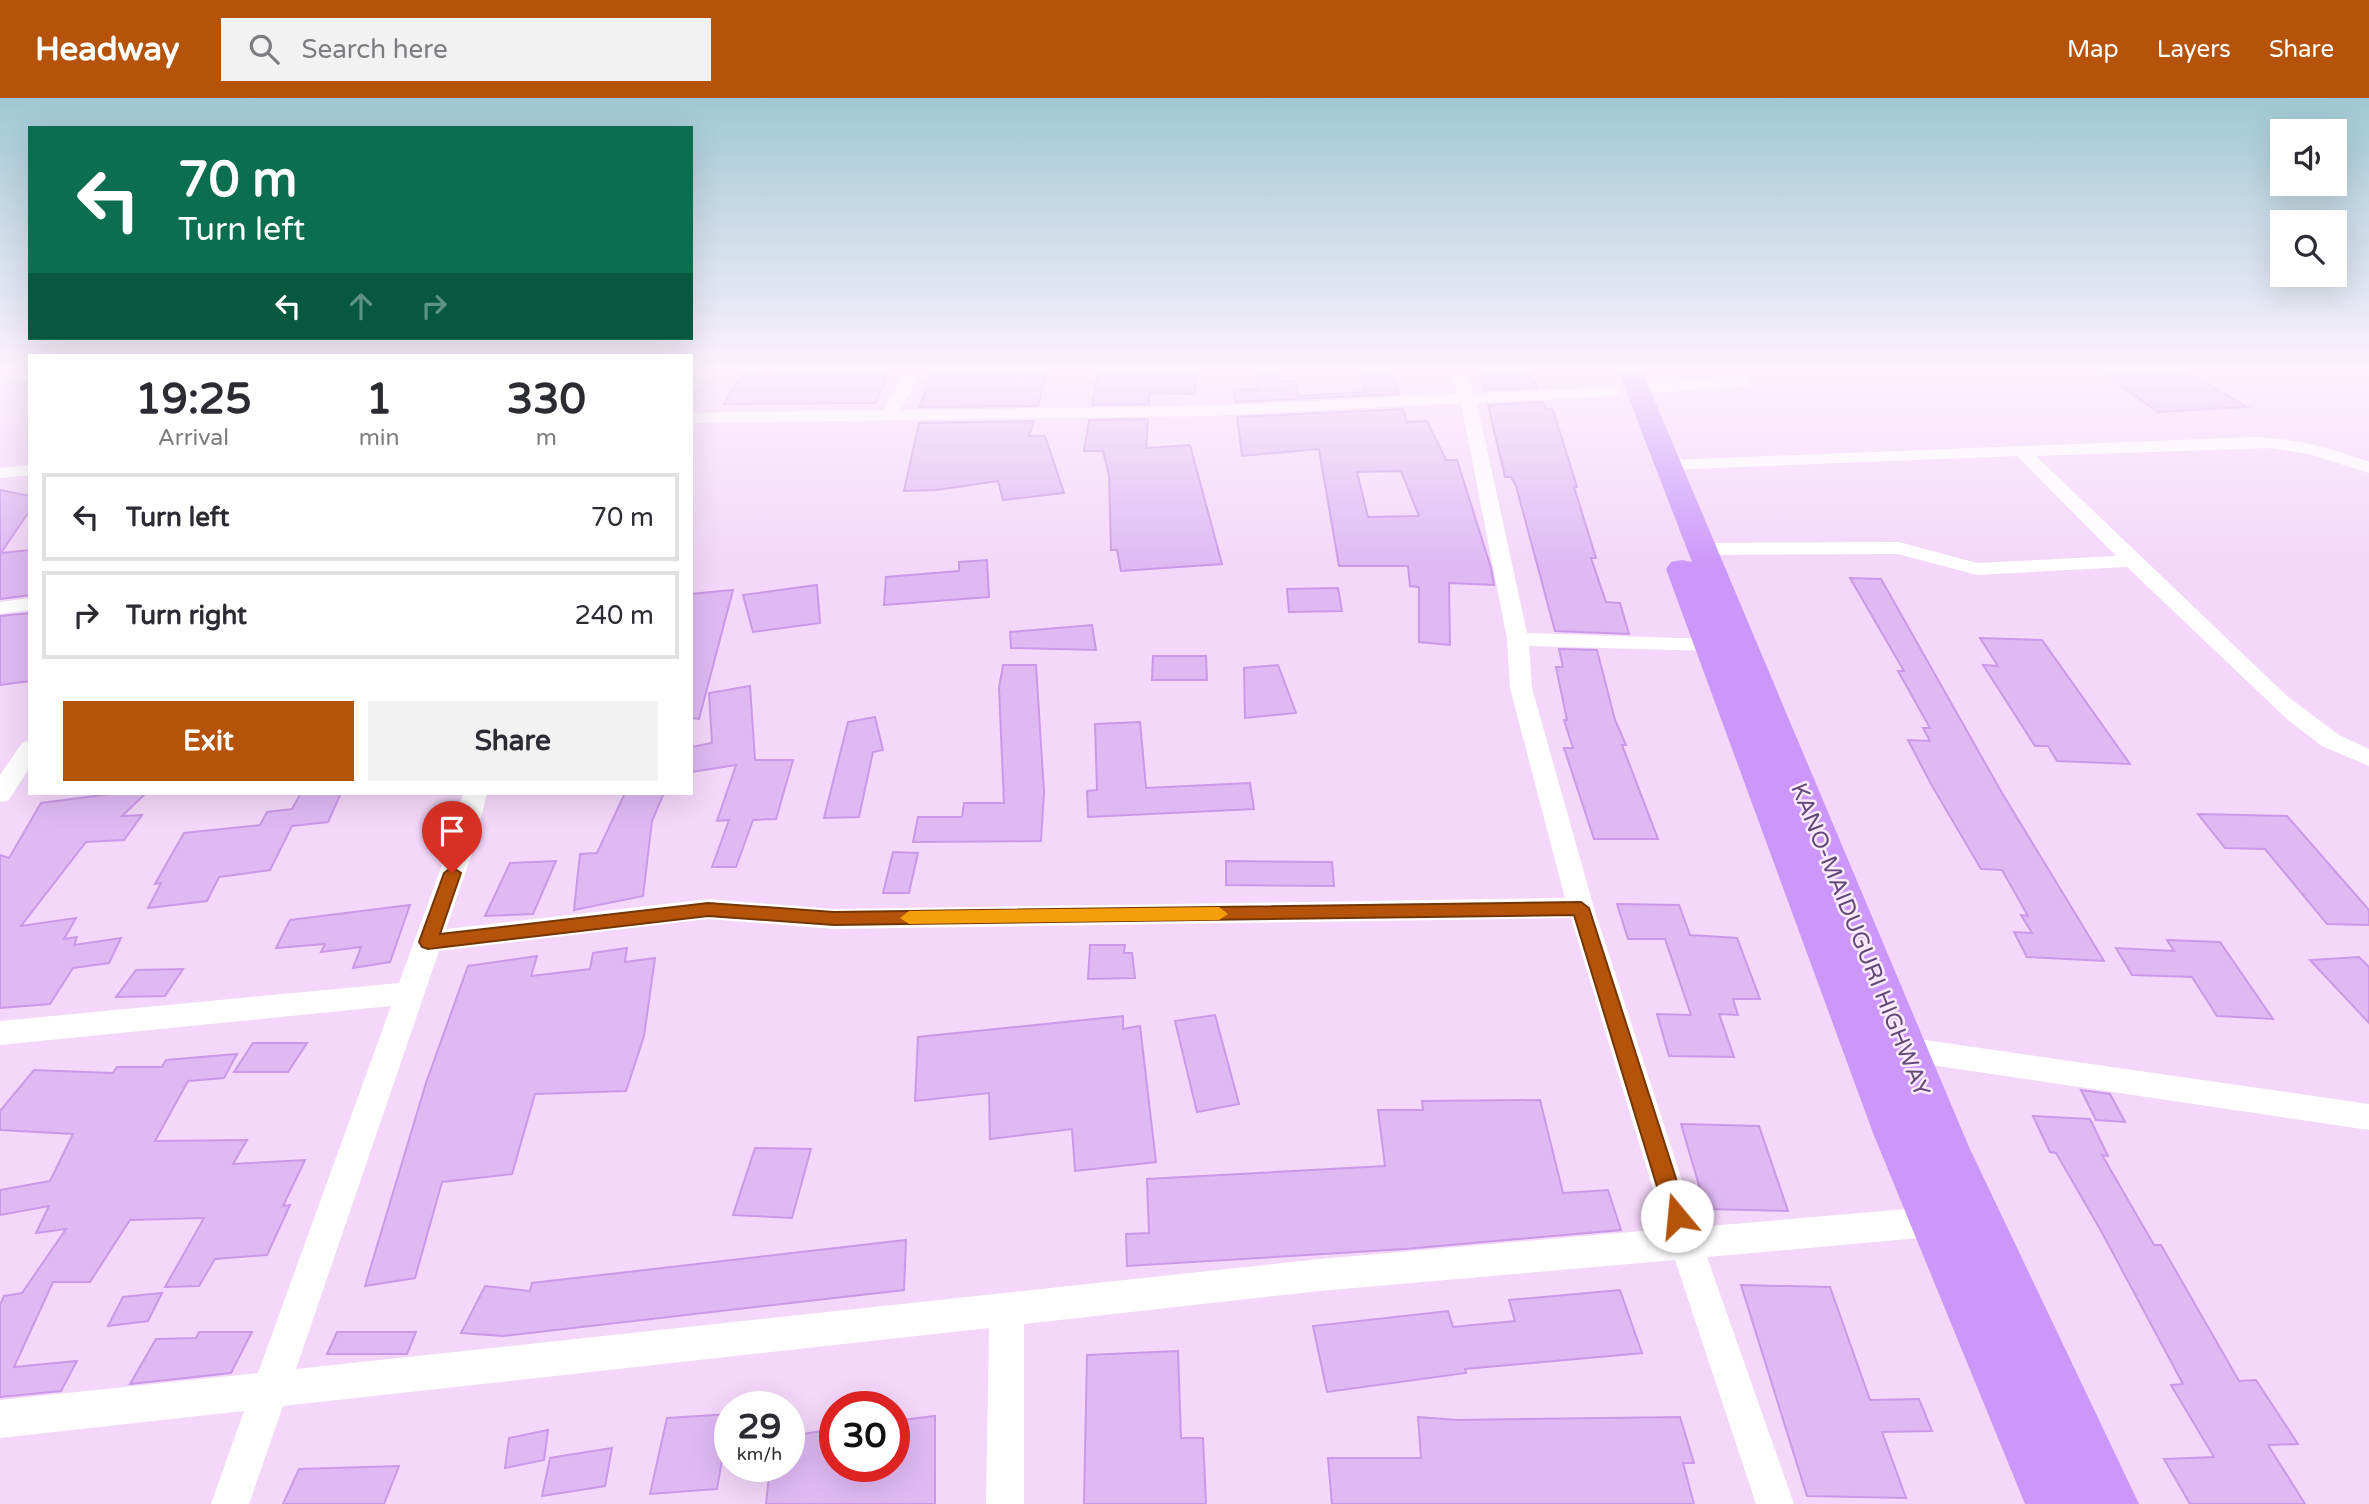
<!DOCTYPE html>
<style>
body{margin:0;font-family:"Varela Round",sans-serif;background:#f2f2f3;color:#2b2b33;height:100vh;display:flex;flex-direction:column;font-size:26px;white-space:nowrap}
*{box-sizing:border-box;margin:0}
p{font-size:23px;color:#7c7c81}
.icon{flex:none;width:38px;height:38px;fill:none;stroke:currentColor;stroke-width:2;stroke-linecap:round;stroke-linejoin:round}
.map{position:relative;flex:1;overflow:hidden}
.drawer{position:absolute;left:28px;top:256px;width:665px;height:441px;display:flex;flex-direction:column;background:#fff;border-radius:0px;box-shadow:0 7px 28px #0002}
.drawer>*{flex:none}
.top-card{position:absolute;left:28px;top:28px;width:665px;height:214px;border-radius:0px;box-shadow:0 7px 28px #0002;background:#0b6e4f;color:#fff;overflow:hidden}
.buttons{position:absolute;left:2270px;top:21px;display:grid;gap:14px}
.buttons a{display:grid;place-items:center;width:77px;height:77px;border-radius:0px;background:#fff;box-shadow:0 7px 28px #0002;font-size:35px}
.speed{position:absolute;left:714px;top:1293px;display:flex;gap:14px;font-size:35px;font-weight:700;text-align:center}
.speed>*{display:grid;place-content:center;width:91px;height:91px;border-radius:50%;background:#fff;box-shadow:0 7px 28px #0002;line-height:1}
.speed small{font-size:18px;font-weight:400}
.speed .limit{border:10px solid #d22;background:#fff;color:#111}
.pin{position:absolute;display:grid;place-items:center;width:60px;height:60px;color:#fff;margin:-72px -30px;border-radius:50% 50% 50% 0;rotate:-45deg;box-shadow:0 0 7px #0007}
.pin .icon{rotate:45deg}
.me{position:absolute;width:77px;margin:-38px;rotate:343deg;stroke-linejoin:round;filter:drop-shadow(0 0 5px #0008)}
.turn{display:flex;align-items:center;gap:24px;height:147px;padding:0 35px;font-size:32px}
.turn .icon{width:91px;height:91px;stroke-width:2.5}
.turn b{display:block;font-size:49px;line-height:60px}
.lanes{display:flex;align-items:center;height:66px;padding:0 35px;background:#0003;justify-content:center;gap:35px;direction:ltr}
.lanes .off{opacity:.35}
.eta{display:flex;justify-content:space-evenly;align-items:center;height:119px;text-align:center}
.eta b{font-size:42px;font-weight:800;line-height:49px}
.primary-button{display:flex;gap:14px;margin-top:auto;padding:14px 35px}
.primary-button a{flex:1;height:80px;border-radius:0px;background:#b45309;color:#fff;font-size:28px;font-weight:800;line-height:80px;text-align:center}
.primary-button a+a{background:#f2f2f3;color:#2b2b33}
ul{padding:0;list-style:none}
li{display:flex;align-items:center;gap:21px;height:88px;margin:0 14px 10px;padding:0 21px;border:4px solid #e1e1e2;border-radius:0px}
li div{flex:1}
li b{display:block;font-size:26px}
li em{font-style:normal}
header{display:flex;align-items:center;gap:42px;box-sizing:border-box;height:98px;padding:0 35px;background:#b45309;color:#fff}
header strong{font-size:33px}
nav{display:flex;gap:38px;margin-inline-start:auto;font-size:24px}
.search{width:490px;height:63px;background:#f2f2f3;display:flex;align-items:center;gap:18px;box-sizing:border-box;padding:0 24px;border-radius:0px;color:#7c7c81;font-size:26px}
.map>svg:first-child{display:block}
</style>
<header>
<strong>Headway</strong>
<div class="search"><svg class="icon" aria-label="search" viewBox="0 0 24 24"><circle cx="10" cy="10" r="6"/><path d="M15 15l6 6"/></svg>Search here</div>
<nav><a>Map</a><a>Layers</a><a>Share</a></nav>
</header>
<div class="map">
<svg width="2369" height="1406" viewBox="0 0 2369 1406">
<rect width="100%" height="100%" fill="#fae2fd"/>
<path fill="#f4d7fa" fill-rule="evenodd" d="M 0,270 L 30,270 L 30,695 L 691,695 L 691,270 L 2369,270 L 2369,1406 L 0,1406 ZM 730,1309 L 789,1309 L 789,1368 L 730,1368 ZM 835,1309 L 894,1309 L 894,1368 L 835,1368 Z"/>
<g fill="#e0b9f4" stroke="#cb99e7" stroke-width="2" fill-rule="evenodd">
<path d="M 787,270 L 890,270 L 876,305 L 724,306 L 743,274 L 778,275 Z"/>
<path d="M 933,270 L 1048,270 L 1038,308 L 920,309 Z"/>
<path d="M 1099,270 L 1196,270 L 1195,296 L 1150,295 L 1149,306 L 1092,307 Z"/>
<path d="M 1256,270 L 1278,270 L 1280,283 L 1295,283 L 1298,298 L 1365,294 L 1359,270 L 1391,270 L 1399,296 L 1235,304 L 1234,292 L 1258,291 Z"/>
<path d="M 1479,270 L 1528,270 L 1537,290 L 1484,292 Z"/>
<path d="M 2096,270 L 2180,270 L 2247,309 L 2158,314 Z"/>
<path d="M 1543,304 L 1546,311 L 1553,312 L 1577,389 L 1574,389 L 1596,460 L 1591,460 L 1606,504 L 1620,505 L 1629,536 L 1555,533 L 1516,388 L 1511,379 L 1505,379 L 1488,307 Z"/>
<path d="M 1403,311 L 1407,324 L 1427,323 L 1446,362 L 1457,362 L 1491,470 L 1494,487 L 1449,485 L 1450,547 L 1419,544 L 1419,489 L 1410,488 L 1408,468 L 1339,468 L 1319,351 L 1242,358 L 1237,319 ZM 1401,373 L 1419,418 L 1368,419 L 1357,374 Z"/>
<path d="M 1148,321 L 1146,350 L 1190,347 L 1222,466 L 1121,473 L 1117,452 L 1111,452 L 1109,377 L 1103,353 L 1084,353 L 1089,322 Z"/>
<path d="M 1034,323 L 1029,338 L 1045,338 L 1064,395 L 1003,402 L 998,383 L 936,392 L 904,393 L 919,325 Z"/>
<path d="M 0,392 L 30,398 L 30,412 L 1,455 L 30,452 L 30,497 L 0,501 Z"/>
<path d="M 987,462 L 989,499 L 884,507 L 886,479 L 959,473 L 959,464 Z"/>
<path d="M 1850,480 L 1881,481 L 2002,695 L 2104,863 L 2027,859 L 2014,834 L 2032,835 L 2021,817 L 2028,818 L 2002,772 L 1981,771 L 1931,686 L 1908,642 L 1930,643 L 1923,630 L 1930,630 L 1898,573 L 1904,573 Z"/>
<path d="M 817,487 L 820,525 L 753,534 L 743,497 Z"/>
<path d="M 1338,490 L 1342,513 L 1289,514 L 1287,491 Z"/>
<path d="M 733,492 L 699,621 L 691,620 L 691,496 Z"/>
<path d="M 30,515 L 30,583 L 0,587 L 0,518 Z"/>
<path d="M 1092,527 L 1096,552 L 1011,550 L 1010,534 Z"/>
<path d="M 1980,540 L 2042,542 L 2130,666 L 2057,663 L 2048,648 L 2035,648 L 1983,567 L 1998,568 Z"/>
<path d="M 1559,551 L 1597,552 L 1615,622 L 1626,647 L 1622,647 L 1658,741 L 1594,741 L 1564,650 L 1573,650 L 1564,622 L 1567,622 L 1556,569 L 1563,569 Z"/>
<path d="M 1153,558 L 1206,558 L 1207,582 L 1152,582 Z"/>
<path d="M 1003,567 L 1036,567 L 1044,694 L 1041,743 L 913,744 L 918,719 L 962,719 L 964,705 L 1004,705 L 999,590 Z"/>
<path d="M 1278,567 L 1296,615 L 1245,620 L 1244,570 Z"/>
<path d="M 750,588 L 755,662 L 793,662 L 776,721 L 753,722 L 736,769 L 712,769 L 729,722 L 717,723 L 736,667 L 691,674 L 691,649 L 712,645 L 709,595 Z"/>
<path d="M 875,619 L 883,652 L 873,654 L 859,719 L 824,720 L 848,624 Z"/>
<path d="M 1140,624 L 1146,690 L 1250,685 L 1254,711 L 1088,719 L 1087,693 L 1097,692 L 1095,626 Z"/>
<path d="M 118,695 L 146,695 L 122,718 L 142,717 L 124,742 L 86,744 L 21,828 L 76,820 L 64,841 L 77,839 L 74,847 L 121,840 L 109,865 L 73,870 L 50,906 L 0,910 L 0,757 L 9,760 L 41,705 Z"/>
<path d="M 301,695 L 341,695 L 328,724 L 292,728 L 270,772 L 219,779 L 207,803 L 148,810 L 161,785 L 155,786 L 184,735 L 260,727 L 267,714 L 292,711 Z"/>
<path d="M 625,695 L 664,695 L 652,723 L 643,798 L 574,812 L 580,756 L 597,755 Z"/>
<path d="M 2198,716 L 2287,718 L 2369,812 L 2369,827 L 2327,826 L 2265,751 L 2225,750 Z"/>
<path d="M 893,754 L 918,755 L 909,795 L 883,795 Z"/>
<path d="M 556,763 L 533,816 L 485,818 L 510,765 Z"/>
<path d="M 1226,763 L 1332,764 L 1334,788 L 1226,787 Z"/>
<path d="M 1617,806 L 1679,807 L 1690,837 L 1737,840 L 1760,901 L 1733,901 L 1738,917 L 1719,916 L 1734,959 L 1669,958 L 1657,916 L 1691,917 L 1665,841 L 1628,841 Z"/>
<path d="M 410,807 L 390,864 L 353,870 L 361,849 L 321,854 L 325,846 L 276,850 L 290,822 Z"/>
<path d="M 2167,842 L 2220,844 L 2273,921 L 2217,918 L 2192,879 L 2132,877 L 2116,850 L 2174,853 Z"/>
<path d="M 1090,847 L 1125,847 L 1124,855 L 1132,855 L 1135,880 L 1088,881 Z"/>
<path d="M 627,850 L 625,864 L 655,860 L 644,938 L 626,993 L 535,996 L 512,1076 L 442,1084 L 415,1180 L 365,1188 L 426,985 L 468,868 L 537,858 L 531,878 L 590,871 L 593,855 Z"/>
<path d="M 2359,859 L 2369,869 L 2369,925 L 2310,862 Z"/>
<path d="M 183,871 L 165,898 L 116,899 L 136,872 Z"/>
<path d="M 1215,917 L 1239,1006 L 1197,1014 L 1175,923 Z"/>
<path d="M 1123,918 L 1123,931 L 1140,928 L 1156,1064 L 1075,1073 L 1072,1031 L 990,1041 L 989,995 L 915,1003 L 918,939 Z"/>
<path d="M 253,945 L 307,945 L 288,974 L 234,974 Z"/>
<path d="M 237,956 L 224,980 L 188,983 L 155,1043 L 247,1042 L 233,1066 L 305,1062 L 283,1108 L 290,1107 L 267,1157 L 215,1161 L 199,1188 L 165,1189 L 204,1120 L 130,1122 L 90,1184 L 53,1184 L 14,1269 L 77,1263 L 61,1293 L 0,1299 L 0,1207 L 4,1198 L 22,1195 L 66,1131 L 36,1135 L 49,1108 L 0,1117 L 0,1092 L 50,1083 L 73,1036 L 0,1032 L 0,1013 L 34,972 L 113,975 L 117,969 L 162,969 L 166,962 Z"/>
<path d="M 2081,992 L 2110,996 L 2125,1024 L 2096,1022 Z"/>
<path d="M 1540,1002 L 1563,1095 L 1608,1092 L 1621,1132 L 1405,1151 L 1127,1168 L 1126,1136 L 1149,1135 L 1147,1081 L 1385,1068 L 1378,1012 L 1423,1012 L 1422,1003 Z"/>
<path d="M 2033,1018 L 2090,1021 L 2108,1058 L 2102,1057 L 2154,1147 L 2161,1147 L 2239,1283 L 2256,1282 L 2298,1346 L 2268,1347 L 2305,1406 L 2190,1406 L 2164,1361 L 2214,1359 L 2171,1287 L 2183,1286 L 2100,1131 L 2056,1055 L 2050,1054 Z"/>
<path d="M 1681,1026 L 1759,1028 L 1788,1113 L 1706,1111 Z"/>
<path d="M 755,1050 L 811,1051 L 792,1120 L 733,1117 Z"/>
<path d="M 906,1142 L 904,1192 L 503,1238 L 461,1235 L 485,1188 L 530,1193 L 532,1185 Z"/>
<path d="M 1741,1187 L 1830,1189 L 1870,1302 L 1919,1301 L 1932,1333 L 1882,1334 L 1906,1400 L 1807,1398 Z"/>
<path d="M 1620,1192 L 1642,1255 L 1465,1271 L 1466,1275 L 1327,1294 L 1313,1228 L 1448,1213 L 1453,1229 L 1515,1223 L 1509,1202 Z"/>
<path d="M 162,1195 L 148,1223 L 108,1228 L 123,1199 Z"/>
<path d="M 199,1234 L 252,1234 L 231,1275 L 130,1286 L 156,1241 L 196,1240 Z"/>
<path d="M 337,1234 L 416,1234 L 407,1256 L 327,1256 Z"/>
<path d="M 1178,1253 L 1181,1340 L 1203,1340 L 1206,1406 L 1084,1406 L 1087,1257 Z"/>
<path d="M 730,1316 L 717,1391 L 650,1396 L 667,1320 Z"/>
<path d="M 935,1318 L 935,1406 L 766,1406 L 770,1368 L 789,1368 L 789,1338 L 835,1331 L 835,1368 L 894,1368 L 894,1323 Z"/>
<path d="M 1418,1319 L 1457,1322 L 1680,1319 L 1694,1365 L 1683,1365 L 1694,1406 L 1332,1406 L 1328,1360 L 1421,1360 Z"/>
<path d="M 548,1332 L 544,1362 L 505,1370 L 509,1340 Z"/>
<path d="M 612,1350 L 605,1388 L 542,1398 L 550,1360 Z"/>
<path d="M 399,1368 L 384,1406 L 283,1406 L 299,1371 Z"/>
</g>
<g fill="none" stroke-linecap="round" stroke-linejoin="round">
<g fill="#fff" fill-rule="evenodd">
<path d="M 696,270 L 712,270 L 697,289 L 691,291 L 691,275 Z"/>
<path d="M 906,270 L 922,270 L 901,312 L 1209,308 L 1458,296 L 1449,270 L 1465,270 L 1474,295 L 1619,290 L 1619,296 L 1613,298 L 1477,305 L 1527,535 L 1711,541 L 1722,547 L 1711,553 L 1529,548 L 1532,590 L 1594,810 L 1697,1129 L 1942,1108 L 1954,1112 L 1959,1123 L 1954,1134 L 1942,1138 L 1707,1159 L 1794,1406 L 1756,1406 L 1675,1162 L 1320,1193 L 1024,1226 L 1024,1406 L 986,1406 L 989,1230 L 283,1308 L 249,1406 L 211,1406 L 244,1313 L 0,1340 L 0,1302 L 258,1275 L 391,908 L 0,947 L 0,923 L 399,885 L 447,753 L 463,695 L 487,695 L 473,753 L 446,831 L 708,801 L 834,811 L 1565,800 L 1510,590 L 1507,541 L 1461,305 L 1209,318 L 691,325 L 691,315 L 884,312 ZM 1571,820 L 1665,1131 L 1320,1161 L 296,1271 L 439,853 L 708,821 L 834,831 Z"/>
<path d="M 30,272 L 30,282 L 0,285 L 0,275 Z"/>
<path d="M 1744,279 L 1750,281 L 1750,287 L 1637,296 L 1629,291 L 1637,286 Z"/>
<path d="M 2253,339 C 2293,340 2331,350 2369,364 L 2369,375 L 2309,356 L 2269,350 L 2036,358 L 2287,598 L 2339,637 L 2369,651 L 2369,668 L 2322,648 L 2288,622 L 2127,469 L 1977,477 L 1898,456 L 1701,457 L 1691,451 L 1701,445 L 1899,444 L 1977,465 L 2116,458 L 2017,358 L 1668,372 L 1659,367 L 1668,362 Z"/>
<path d="M 30,367 L 30,377 L 0,380 L 0,370 Z"/>
<path d="M 30,500 L 30,512 L 0,516 L 0,504 Z"/>
<path d="M 30,642 L 30,669 L 9,702 L 0,704 L 0,677 L 22,645 Z"/>
<path d="M 1904,939 L 2369,1006 L 2369,1032 L 1904,963 L 1894,960 L 1889,951 L 1894,942 Z"/>
</g>
<path fill="#cb97fa" fill-rule="evenodd" d="M 1617,270 L 1641,270 L 1969,1049 L 2139,1406 L 2025,1406 L 1873,1035 L 1666,471 L 1671,464 L 1682,462 L 1692,464 Z"/>
</g>
<linearGradient id="sky" x2="0" y2="1"><stop stop-color="#9fc8d4"/><stop offset="0.58" stop-color="#fdf2fe"/><stop offset="1" stop-color="#fdf2fe" stop-opacity="0"/></linearGradient>
<rect width="2369" height="467" fill="url(#sky)"/>
<path fill="#b45309" stroke="#753606" stroke-width="2" d="M 452,769 L 461,775 L 440,836 L 708,805 L 834,814 L 1581,804 L 1589,810 L 1688,1118 L 1685,1125 L 1677,1128 L 1669,1125 L 1666,1118 L 1574,817 L 834,827 L 708,818 L 428,851 L 422,849 L 419,844 L 444,775 Z"/>
<path fill="#f59e0b" d="M 1219,809 L 1228,816 L 1219,822 L 909,826 L 900,820 L 909,813 Z"/>
<g text-anchor="middle" dominant-baseline="central" stroke-width="5" stroke-linejoin="round" paint-order="stroke">
<g font-size="23" fill="#644876" stroke="#fceaff">
<text transform="translate(1860 842) rotate(68)">KANO-MAIDUGURI HIGHWAY</text>
</g>
</g>
</svg>
<div class="buttons">
<a><svg class="icon" aria-label="sound" viewBox="0 0 24 24"><path d="M4 9h4l5-4v14l-5-4H4zM17 9q2 3 0 6"/></svg></a>
<a><svg class="icon" aria-label="search" viewBox="0 0 24 24"><circle cx="10" cy="10" r="6"/><path d="M15 15l6 6"/></svg></a>
</div>
<div class="speed"><div>29<small>km/h</small></div><div class="limit">30</div></div>
<div class="pin" style="left:452px;top:775px;background:#d93025"><svg class="icon" aria-label="arrive" viewBox="0 0 24 24"><path d="M6 21V4h12l-3 4 3 4H6"/></svg></div>
<svg class="me" style="left:1677px;top:1118px" viewBox="-20 -20 40 40"><circle r="19" fill="#fff"/><path d="M0-13L10 11 0 6-10 11z" fill="#b45309"/></svg>
<div class="top-card">
<div class="turn"><svg class="icon" aria-label="left" viewBox="0 0 24 24"><path d="M17 20v-9H6M10 6l-5 5 5 5"/></svg><div><b>70 m</b>Turn left</div></div>
<div class="lanes"><svg class="icon" aria-label="left" viewBox="0 0 24 24"><path d="M17 20v-9H6M10 6l-5 5 5 5"/></svg><svg class="icon off" aria-label="ahead" viewBox="0 0 24 24"><path d="M12 20V5M6 11l6-6 6 6"/></svg><svg class="icon off" aria-label="right" viewBox="0 0 24 24"><path d="M7 20v-9h11M14 6l5 5-5 5"/></svg></div>
</div>
<section class="drawer">
<div class="eta">
<div><b>19:25</b><p>Arrival</p></div>
<div><b>1</b><p>min</p></div>
<div><b>330</b><p>m</p></div>
</div>
<ul>
<li><svg class="icon" aria-label="left" viewBox="0 0 24 24"><path d="M17 20v-9H6M10 6l-5 5 5 5"/></svg><div><b>Turn left</b></div><em>70 m</em></li>
<li><svg class="icon" aria-label="right" viewBox="0 0 24 24"><path d="M7 20v-9h11M14 6l5 5-5 5"/></svg><div><b>Turn right</b></div><em>240 m</em></li>
</ul>
<div class="primary-button"><a>Exit</a><a>Share</a></div>
</section>
</div>
